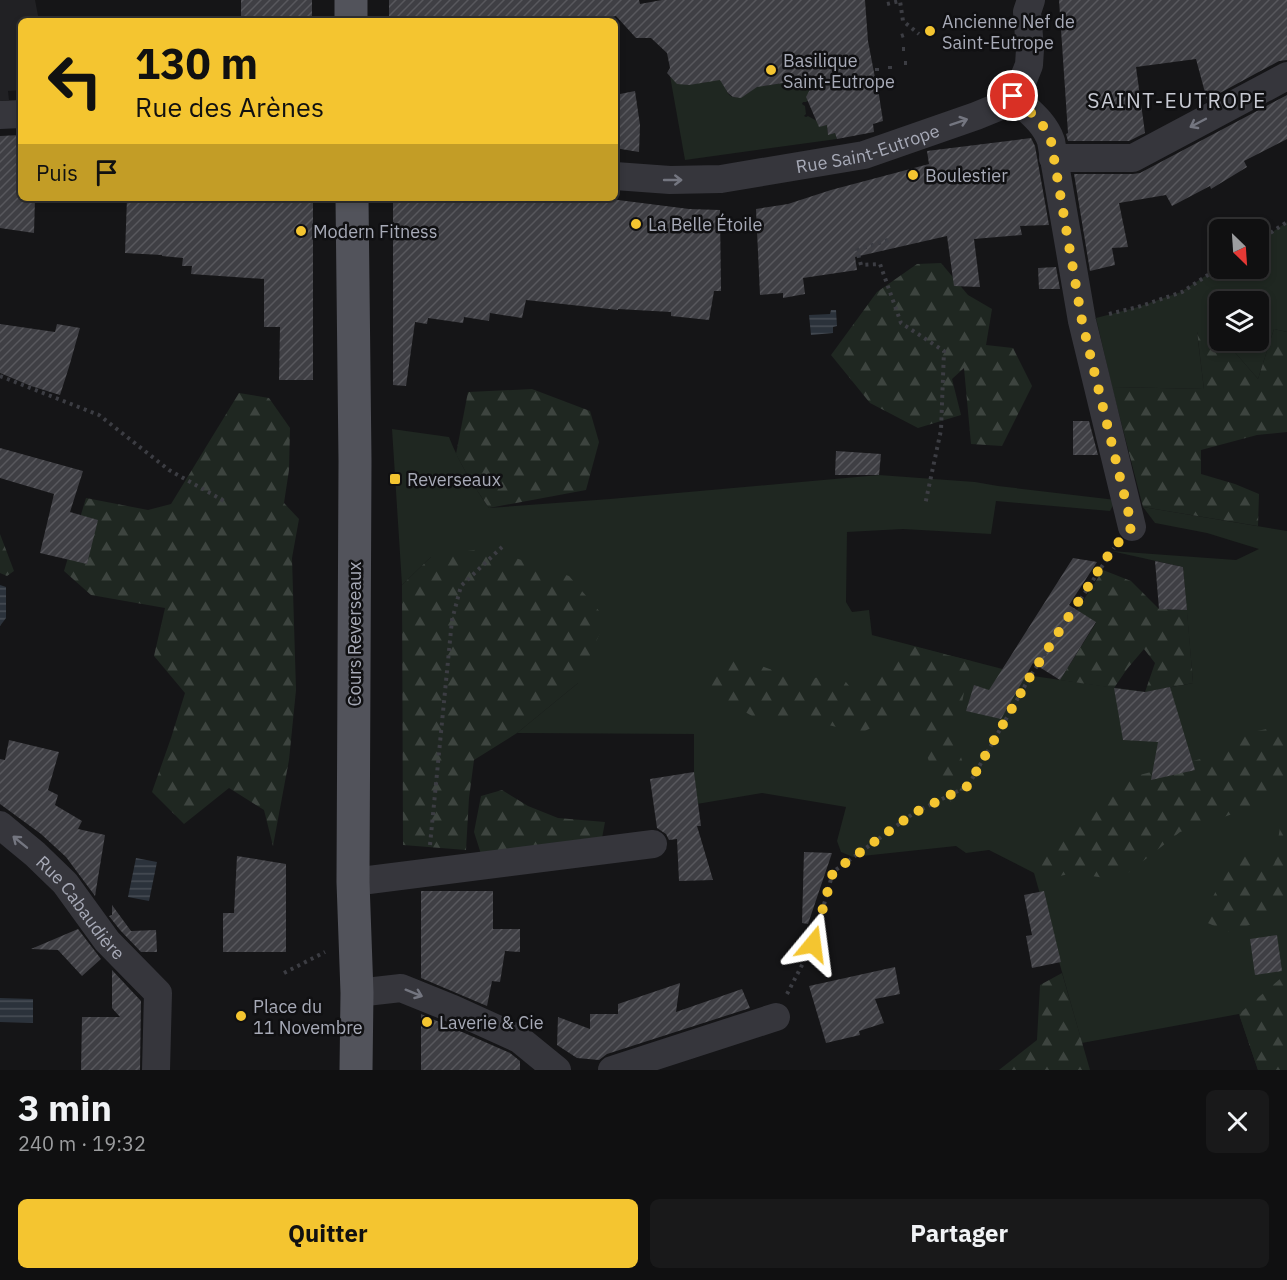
<!DOCTYPE html>
<html lang="fr">
<meta charset="utf-8">
<style>
body{margin:0;font-family:"IBM Plex Sans",sans-serif;background:#19191a;color:#f1f3f6;height:100vh;display:flex;flex-direction:column;font-size:22px;white-space:nowrap}
*{box-sizing:border-box;margin:0}
p{font-size:20px;color:#9c9d9f}
.icon{flex:none;width:33px;height:33px;fill:none;stroke:currentColor;stroke-width:2;stroke-linecap:round;stroke-linejoin:round}
.map{position:relative;height:1070px;overflow:hidden}
.sheet{display:flex;flex-direction:column;background:#101011;flex:1}
.sheet>*{flex:none}
.banner{position:absolute;left:18px;top:18px;width:600px;height:183px;border-radius:9px;box-shadow:0 3px 9px #0003,0 0 0 2px #303031;background:#f4c530;color:#111;overflow:hidden}
.needle{width:39px;rotate:155deg}
.buttons{position:absolute;left:1209px;top:219px;display:grid;gap:12px}
.buttons a{display:grid;place-items:center;width:60px;height:60px;border-radius:9px;background:#101011;box-shadow:0 3px 9px #0003,0 0 0 2px #303031;font-size:30px}
.pin{position:absolute;display:grid;place-items:center;width:51px;height:51px;color:#fff;margin:-26px;border:3px solid #fff;border-radius:50%;box-shadow:0 2px 6px #0007}
.me{position:absolute;width:66px;margin:-33px;rotate:16deg;stroke-linejoin:round;filter:drop-shadow(0 0 4px #0008)}
.turn{display:flex;align-items:center;gap:21px;height:126px;padding:0 18px;font-size:27px}
.turn .icon{width:78px;height:78px;stroke-width:2.5}
.turn b{display:block;font-size:42px;line-height:51px}
.then{display:flex;align-items:center;height:57px;padding:0 18px;background:#0003;gap:12px;font-size:22px}
.round{display:grid;place-items:center;flex:none;width:63px;height:63px;border-radius:9px;background:#19191a}
.overview{display:flex;align-items:center;justify-content:space-between;height:102px;padding:0 18px}
h1{font-size:36px;font-weight:800;line-height:45px}
.cta{display:flex;gap:12px;margin-top:auto;padding:12px 18px}
.cta a{flex:1;height:69px;border-radius:9px;background:#f4c530;color:#111;font-size:24px;font-weight:800;line-height:69px;text-align:center}
.cta a+a{background:#19191a;color:#f1f3f6}
.map>svg:first-child{display:block}
</style>
<div class="map">
<svg width="1287" height="1070" viewBox="0 0 1287 1070">
<defs>
<pattern id="forest-firs" width="22" height="20" patternUnits="userSpaceOnUse" patternTransform="scale(1.5)"><rect width="22" height="20" fill="#1f2721"/><path d="M5 1l3.5 6h-7zM16 11l3.5 6h-7z" fill="#3d443f"/></pattern>
<pattern id="water-rules" width="6" height="5" patternUnits="userSpaceOnUse" patternTransform="scale(1.5)"><rect width="6" height="5" fill="#2b323b"/><path d="M0 2.5h6" fill="none" stroke="#474d55"/></pattern>
<pattern id="building-hatch" width="6" height="6" patternUnits="userSpaceOnUse" patternTransform="scale(1.5)"><rect width="6" height="6" fill="#3f3f44"/><path d="M-1 1l2-2M0 6l6-6M5 7l2-2" fill="none" stroke="#58585d"/></pattern>
</defs>
<rect width="100%" height="100%" fill="#151517"/>
<path fill="#212124" d="M 0,0 L 35,0 L 39,21 L 21,21 L 21,90 L 8,91 L 9,100 L 0,101 Z"/>
<g fill="#1f2721">
<path d="M 725,74 C 725,78 724,85 726,89 C 730,104 748,96 754,87 L 819,78 L 811,98 L 806,102 L 803,102 L 802,104 L 805,106 L 806,114 L 804,116 L 806,117 L 808,116 L 817,121 L 820,126 L 827,125 L 828,134 L 835,133 L 837,139 L 685,160 L 670,76 L 687,85 L 690,81 L 703,83 Z"/>
<path d="M 1287,222 L 1287,332 L 1274,329 L 1258,379 L 1225,341 L 1258,340 L 1258,302 L 1220,302 L 1219,333 L 1197,332 L 1204,389 L 1112,387 L 1096,318 L 1138,307 L 1181,292 L 1219,267 L 1220,268 L 1258,268 L 1259,241 Z"/>
<path d="M 392,429 L 449,437 C 459,463 473,485 489,508 L 610,499 L 879,475 L 975,482 L 998,486 L 1116,500 L 1110,511 L 996,501 L 991,534 L 903,529 L 847,532 L 846,602 L 852,612 L 869,610 L 872,635 L 1026,675 L 1145,692 L 1193,683 L 1183,567 L 1111,551 L 1236,560 L 1259,549 L 1207,533 L 1155,523 L 1143,507 L 1287,531 L 1287,1070 L 1258,1070 L 1239,1014 L 1082,1043 L 1034,873 L 989,850 L 966,853 L 956,846 L 853,857 L 841,852 L 837,841 L 846,807 L 762,793 L 697,804 L 694,773 L 694,734 L 517,733 L 578,683 L 431,557 L 402,585 Z"/>
</g>
<g fill="url(#forest-firs)">
<path d="M 941,263 L 968,295 L 992,309 L 986,345 L 1013,348 L 1032,386 L 1002,446 L 971,444 L 964,368 L 952,379 L 961,415 L 918,428 L 870,403 L 831,355 L 877,292 L 917,264 Z"/>
<path d="M 1274,329 L 1287,332 L 1287,432 L 1257,435 L 1201,450 L 1201,474 L 1235,484 L 1259,494 L 1258,526 L 1143,507 L 1112,387 L 1204,389 L 1197,331 L 1219,332 L 1220,340 L 1225,341 L 1258,379 Z"/>
<path d="M 532,389 L 590,411 L 599,442 L 586,490 L 489,508 L 470,480 L 456,454 L 468,392 Z"/>
<path d="M 239,393 L 269,398 L 290,428 L 289,470 L 284,503 L 299,519 L 292,558 L 296,690 L 289,760 L 273,846 L 264,810 L 229,788 L 184,824 L 152,792 L 171,738 L 185,693 L 154,656 L 165,608 L 91,595 L 64,571 L 86,498 L 148,510 L 171,504 Z"/>
<path d="M 0,534 L 14,571 L 7,576 L 0,573 Z"/>
<path d="M 486,548 L 569,576 L 606,619 L 578,683 L 517,733 L 474,760 L 469,798 L 466,850 L 403,845 L 402,585 L 431,557 Z"/>
<path d="M 1103,570 L 1131,581 L 1159,609 L 1187,610 L 1193,683 L 1145,692 L 1155,663 L 1144,649 L 1127,669 L 1114,688 L 1060,680 L 1096,623 L 1077,610 Z"/>
<path d="M 896,642 L 971,661 C 965,690 949,744 967,771 C 972,778 983,783 989,789 L 970,805 L 951,802 L 936,783 L 917,725 L 906,710 L 861,733 L 792,716 L 752,716 L 718,696 L 706,683 L 720,656 L 745,660 L 797,679 L 841,676 L 859,698 L 881,678 Z"/>
<path d="M 1287,725 L 1287,790 L 1250,808 L 1180,832 L 1128,873 L 1105,878 L 1073,873 L 1051,878 L 1034,873 L 1051,840 L 1107,792 L 1132,777 L 1212,756 L 1242,734 Z"/>
<path d="M 502,790 L 528,806 L 558,818 L 605,822 L 602,838 L 481,854 L 474,832 L 481,796 Z"/>
<path d="M 1287,819 L 1287,913 L 1228,932 L 1201,920 L 1216,891 L 1237,856 L 1259,851 L 1274,865 L 1281,821 Z"/>
<path d="M 1062,973 L 1090,1070 L 999,1070 L 1037,1040 L 1040,985 Z"/>
<path d="M 1287,973 L 1287,1070 L 1258,1070 L 1239,1014 Z"/>
</g>
<g fill="url(#water-rules)">
<path d="M 831,310 L 836,310 L 837,326 L 833,327 L 833,333 L 811,335 L 809,315 L 830,314 Z"/>
<path d="M 0,585 L 6,587 L 6,618 L 0,626 Z"/>
<path d="M 136,858 L 157,862 L 149,901 L 128,897 Z"/>
<path d="M 0,998 L 33,999 L 33,1023 L 0,1022 Z"/>
</g>
<g fill="url(#building-hatch)">
<rect x="241" y="0" width="71" height="21"/>
<path d="M 389,0 L 639,0 L 640,4 L 662,0 L 865,0 L 868,41 L 876,83 L 877,82 L 883,121 L 873,124 L 874,132 L 837,139 L 835,133 L 828,135 L 827,125 L 819,127 L 806,97 L 816,78 L 757,87 L 741,98 L 733,97 L 728,93 L 720,80 L 689,85 L 677,84 L 667,73 L 670,68 L 667,53 L 651,38 L 636,38 L 616,16 L 588,21 L 389,21 Z"/>
<path d="M 1059,0 L 1287,0 L 1287,60 L 1279,61 L 1207,100 L 1196,59 L 1136,67 L 1145,133 L 1129,141 L 1068,141 L 1066,134 L 1068,133 Z"/>
<path d="M 635,91 L 640,125 L 639,152 L 615,148 L 615,95 Z"/>
<path d="M 1287,95 L 1287,139 L 1244,161 L 1247,167 L 1211,189 L 1210,186 L 1172,206 L 1166,195 L 1119,203 L 1128,247 L 1112,248 L 1115,265 L 1090,271 L 1074,174 L 1133,174 L 1140,173 Z"/>
<path d="M 21,135 L 21,198 L 35,198 L 34,233 L 0,228 L 0,136 Z"/>
<path d="M 1031,138 L 1035,146 L 1049,225 L 1020,226 L 1022,235 L 974,239 L 980,287 L 954,286 L 947,236 L 855,257 L 857,270 L 803,278 L 805,294 L 783,298 L 783,293 L 760,295 L 756,209 L 788,204 L 831,190 L 929,164 L 927,151 Z"/>
<path d="M 127,198 L 313,198 L 313,380 L 279,380 L 280,327 L 264,327 L 264,279 L 191,274 L 192,266 L 182,266 L 183,258 L 162,256 L 162,255 L 125,253 Z"/>
<path d="M 393,198 L 612,198 L 618,200 L 689,209 L 720,210 L 721,291 L 714,291 L 709,320 L 671,316 L 671,312 L 618,309 L 618,310 L 526,300 L 522,318 L 490,313 L 489,321 L 464,317 L 463,323 L 428,318 L 427,324 L 415,322 L 406,386 L 393,385 Z"/>
<path d="M 1056,267 L 1060,289 L 1039,289 L 1038,268 Z"/>
<path d="M 0,324 L 55,332 L 57,324 L 80,328 L 69,367 L 60,395 L 31,386 L 0,373 Z"/>
<path d="M 1073,421 L 1089,421 L 1098,455 L 1073,455 Z"/>
<path d="M 0,448 L 83,471 L 70,512 L 98,520 L 87,564 L 40,553 L 54,494 L 0,478 Z"/>
<path d="M 836,451 L 881,454 L 879,475 L 835,475 Z"/>
<path d="M 1073,558 L 1097,562 L 1069,605 L 1096,622 L 1060,680 L 1033,663 L 1001,719 L 966,711 L 974,685 L 989,690 Z"/>
<path d="M 1155,561 L 1183,567 L 1187,610 L 1159,609 Z"/>
<path d="M 1170,687 L 1195,770 L 1151,780 L 1158,742 L 1123,740 L 1114,688 L 1145,692 Z"/>
<path d="M 9,740 L 59,752 L 48,790 L 58,795 L 55,805 L 82,821 L 78,829 L 105,835 L 95,896 L 66,857 L 41,834 L 0,804 L 0,759 L 5,760 Z"/>
<path d="M 694,772 L 701,826 L 697,826 L 713,880 L 679,881 L 677,839 L 669,840 L 666,834 L 657,828 L 650,779 Z"/>
<path d="M 804,852 L 832,853 L 808,924 L 802,923 Z"/>
<path d="M 237,856 L 286,864 L 286,952 L 223,952 L 223,913 L 234,913 Z"/>
<path d="M 421,891 L 493,891 L 493,929 L 520,929 L 520,952 L 505,951 L 500,982 L 492,981 L 487,1006 L 421,978 Z"/>
<path d="M 1044,891 L 1061,962 L 1032,968 L 1026,936 L 1032,935 L 1024,895 Z"/>
<path d="M 112,905 L 131,931 L 156,930 L 157,952 L 141,952 L 120,930 L 109,916 L 112,915 Z"/>
<path d="M 78,929 L 101,959 L 82,976 L 58,950 L 31,949 Z"/>
<path d="M 1277,935 L 1282,971 L 1255,975 L 1250,939 Z"/>
<path d="M 895,967 L 900,994 L 875,999 L 884,1023 L 859,1031 L 860,1035 L 826,1043 L 809,986 Z"/>
<path d="M 112,970 L 141,1001 L 140,1070 L 81,1070 L 82,1017 L 120,1017 L 112,1008 Z"/>
<path d="M 680,983 L 676,1012 L 742,989 L 750,1008 L 607,1054 L 599,1060 L 577,1058 L 557,1045 L 558,1017 L 590,1029 L 590,1014 L 618,1014 L 618,1004 Z"/>
<path d="M 421,1014 L 510,1053 L 520,1061 L 520,1070 L 421,1070 Z"/>
</g>
<g fill="none" stroke-linecap="round" stroke-linejoin="round">
<g stroke="#3c3d43" stroke-width="4" stroke-dasharray="3 4.5" stroke-linecap="butt">
<path d="M 887,4 L 900,1 L 903,21 L 919,34"/>
<path d="M 901,36 L 904,35"/>
<path d="M 902,49 L 906,49"/>
<path d="M 904,63 L 907,63"/>
<path d="M 890,66 L 890,70"/>
<path d="M 877,68 L 877,72"/>
<path d="M 888,240 L 857,250 L 861,265 L 880,264 L 901,323 L 944,351 L 941,430 L 925,505"/>
<path d="M 1258,241 L 1287,222"/>
<path d="M 1109,314 L 1138,307 L 1182,292 L 1220,267"/>
<path d="M 0,376 L 99,415 L 169,470 L 226,502"/>
<path d="M 430,845 L 452,620 L 461,586 L 502,547"/>
<path d="M 284,973 L 325,952"/>
<path d="M 787,994 L 813,944 L 833,872 L 914,813 L 968,786 L 1031,675 L 1114,548"/>
</g>
<g stroke="#36363c" stroke-width="28">
<path d="M 1013,96 C 1027,110 1044,121 1051,141 L 1082,321 L 1132,527"/>
<path d="M 0,115 L 21,114"/>
<path d="M 1053,158 L 1133,158 L 1287,76"/>
<path id="s1" d="M 615,176 L 670,180 L 721,179 L 864,155 L 976,116 L 998,107 L 1013,96 L 1021,85 L 1029,65 L 1030,49 L 1027,12 L 1031,0"/>
<path id="s2" d="M 0,825 L 35,854 L 65,883 L 107,941 L 158,993 L 156,1070"/>
<path d="M 353,882 L 653,844"/>
<path d="M 357,993 L 401,988 L 453,1009 L 519,1039 L 557,1070"/>
<path d="M 612,1070 L 776,1017"/>
</g>
<g stroke="#52535b" stroke-width="33">
<path d="M 351,0 L 351,21"/>
<path d="M 352,198 L 355,461 L 353,882 L 357,993 L 356,1070"/>
</g>
</g>
<defs><path id="oneway-shaft" d="M-6 0H5M1.5-3L5.5 0L1.5 3" fill="none" stroke-width="1.6" stroke-linecap="round" stroke-linejoin="round" transform="scale(1.5)"/></defs>
<g stroke="#747680">
<use href="#oneway-shaft" transform="translate(959 122) rotate(-19)"/>
<use href="#oneway-shaft" transform="translate(1198 123) rotate(152)"/>
<use href="#oneway-shaft" transform="translate(673 180)"/>
<use href="#oneway-shaft" transform="translate(20 842) rotate(-141)"/>
<use href="#oneway-shaft" transform="translate(414 993) rotate(22)"/>
</g>
<g fill="none" stroke-linecap="round" stroke-linejoin="round">
<path stroke="#f4c530" stroke-width="10" stroke-dasharray="0 18" d="M 813,944 L 833,872 L 914,813 L 968,786 L 1031,675 L 1111,551 L 1132,527 L 1082,321 L 1051,141 C 1044,121 1027,110 1013,96"/>
</g>
<g fill="#f4c530" stroke="#101012" stroke-width="2">
<circle cx="930" cy="31" r="6"/>
<circle cx="771" cy="70" r="6"/>
<circle cx="913" cy="175" r="6"/>
<circle cx="636" cy="224" r="6"/>
<circle cx="301" cy="231" r="6"/>
<rect x="389" y="473" width="12" height="12" rx="3"/>
<circle cx="241" cy="1016" r="6"/>
<circle cx="427" cy="1022" r="6"/>
</g>
<g text-anchor="middle" dominant-baseline="central" stroke-width="5" stroke-linejoin="round" paint-order="stroke">
<g font-size="18" fill="#a7aab7" stroke="#101012" text-anchor="start">
<text x="942" y="21">Ancienne Nef de<tspan x="942" dy="21">Saint-Eutrope</tspan></text>
<text x="783" y="60">Basilique<tspan x="783" dy="21">Saint-Eutrope</tspan></text>
<text x="925" y="175">Boulestier</text>
<text x="648" y="224">La Belle Étoile</text>
<text x="313" y="231">Modern Fitness</text>
<text x="407" y="479">Reverseaux</text>
<text x="253" y="1006">Place du<tspan x="253" dy="21">11 Novembre</tspan></text>
<text x="439" y="1022">Laverie &amp; Cie</text>
</g>
<g font-size="18" fill="#a7aab7" stroke="#101012">
<text stroke="none"><textPath href="#s1" startOffset="256">Rue Saint-Eutrope</textPath></text>
<text transform="translate(354 634) rotate(-90)">Cours Reverseaux</text>
<text stroke="none"><textPath href="#s2" startOffset="116">Rue Cabaudière</textPath></text>
</g>
<g font-size="21" letter-spacing="1.5" fill="#c8cad3" stroke="#101012">
<text x="1177" y="100">SAINT-EUTROPE</text>
</g>
</g>
</svg>
<div class="buttons">
<a><svg class="needle" viewBox="-14 -14 28 28"><path d="M0-13l5 13h-10z" fill="#e53935"/><path d="M0 13l5-13h-10z" fill="#9c9d9f"/></svg></a>
<a><svg class="icon" aria-label="layers" viewBox="0 0 24 24"><path d="M12 4l9 5-9 5-9-5zM3 14l9 5 9-5"/></svg></a>
</div>
<div class="pin" style="left:1013px;top:96px;background:#d93025"><svg class="icon" aria-label="arrive" viewBox="0 0 24 24"><path d="M6 21V4h12l-3 4 3 4H6"/></svg></div>
<svg class="me" style="left:813px;top:944px" viewBox="-20 -20 40 40"><path d="M0-17L14 15 0 8-14 15z" fill="#f4c530" stroke="#fff" stroke-width="4"/></svg>
<div class="banner">
<div class="turn"><svg class="icon" aria-label="left" viewBox="0 0 24 24"><path d="M17 20v-9H6M10 6l-5 5 5 5"/></svg><div><b>130 m</b>Rue des Arènes</div></div>
<div class="then">Puis<svg class="icon" aria-label="arrive" viewBox="0 0 24 24"><path d="M6 21V4h12l-3 4 3 4H6"/></svg></div>
</div>
</div>
<section class="sheet">
<div class="overview"><div><h1>3 min</h1><p>240 m · 19:32</p></div><a class="round"><svg class="icon" aria-label="close" viewBox="0 0 24 24"><path d="M6 6l12 12M18 6L6 18"/></svg></a></div>
<div class="cta"><a>Quitter</a><a>Partager</a></div>
</section>
